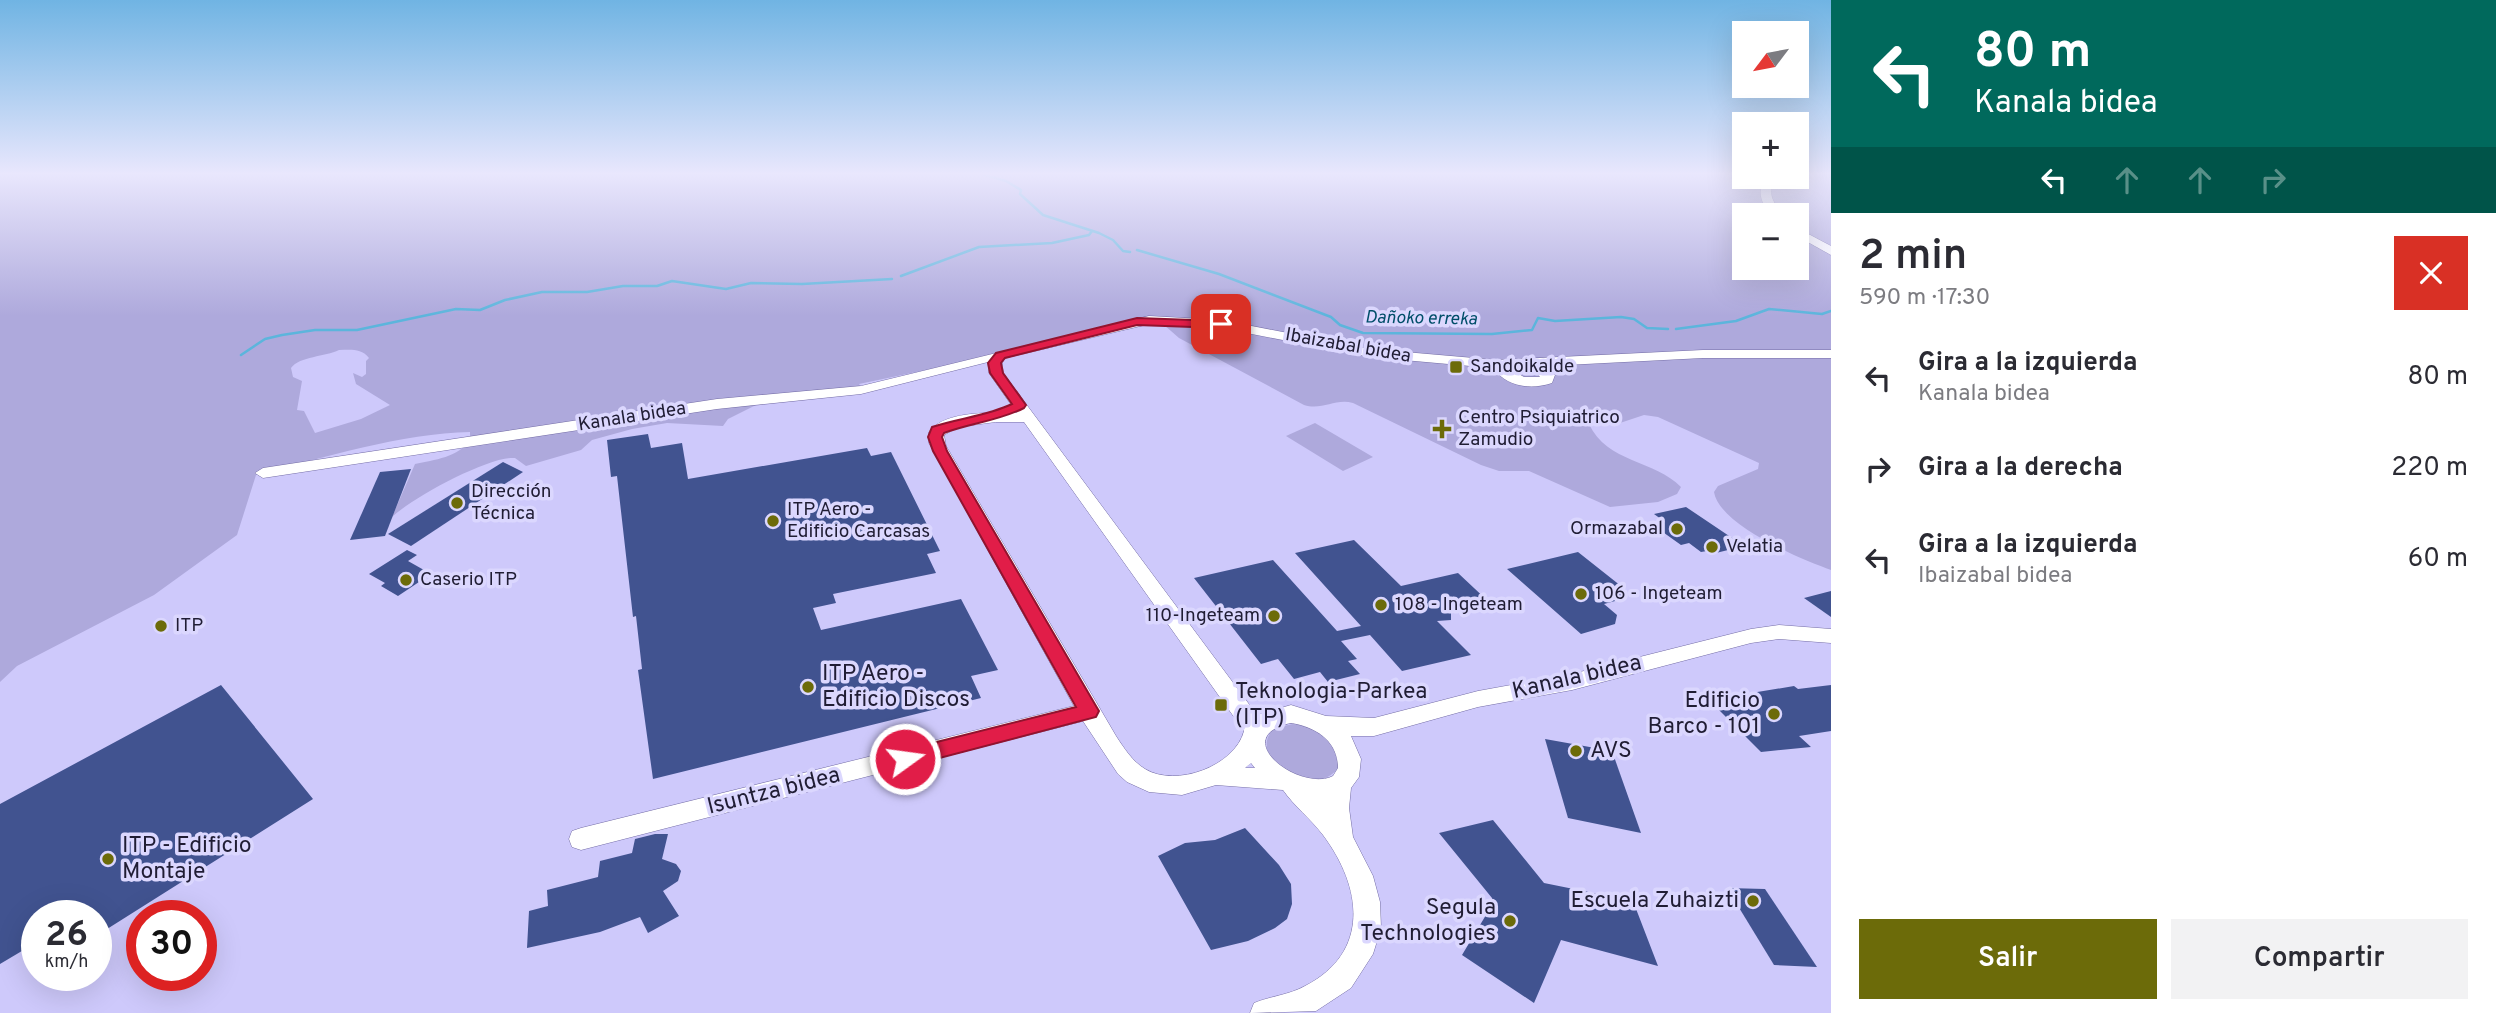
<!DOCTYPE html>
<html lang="es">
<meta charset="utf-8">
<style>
body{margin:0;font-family:Overpass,sans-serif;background:#f2f2f3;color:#2b2b33;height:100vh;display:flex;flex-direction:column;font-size:26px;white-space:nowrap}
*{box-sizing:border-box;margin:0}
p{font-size:23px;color:#7c7c81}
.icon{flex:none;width:38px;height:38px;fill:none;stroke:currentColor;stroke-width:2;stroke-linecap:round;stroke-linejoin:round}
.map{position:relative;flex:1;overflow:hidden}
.drawer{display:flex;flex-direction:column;background:#fff;width:665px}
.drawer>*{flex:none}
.top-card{background:#00695c;color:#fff;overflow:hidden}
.needle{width:46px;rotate:238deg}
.buttons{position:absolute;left:1732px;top:21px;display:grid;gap:14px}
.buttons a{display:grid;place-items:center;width:77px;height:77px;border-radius:0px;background:#fff;box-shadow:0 7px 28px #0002;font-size:35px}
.speed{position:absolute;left:21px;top:900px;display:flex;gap:14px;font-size:35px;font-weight:700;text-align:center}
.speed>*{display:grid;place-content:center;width:91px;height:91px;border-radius:50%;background:#fff;box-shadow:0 7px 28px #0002;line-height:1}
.speed small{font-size:18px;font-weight:400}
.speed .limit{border:10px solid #d22;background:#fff;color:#111}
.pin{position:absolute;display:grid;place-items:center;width:60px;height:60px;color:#fff;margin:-30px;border-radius:14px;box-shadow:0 4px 10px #0006}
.me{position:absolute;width:77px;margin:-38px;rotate:76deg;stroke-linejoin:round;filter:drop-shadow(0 0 5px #0008)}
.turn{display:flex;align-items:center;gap:24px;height:147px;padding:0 28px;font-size:32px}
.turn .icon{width:91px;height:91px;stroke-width:2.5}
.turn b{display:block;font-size:49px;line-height:60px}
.lanes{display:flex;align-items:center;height:66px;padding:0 28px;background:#0003;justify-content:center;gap:35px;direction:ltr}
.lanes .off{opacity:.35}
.round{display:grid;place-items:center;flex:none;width:74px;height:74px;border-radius:0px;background:#f2f2f3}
.summary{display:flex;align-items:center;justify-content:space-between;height:119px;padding:0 28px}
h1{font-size:42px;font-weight:600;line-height:52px}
.primary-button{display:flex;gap:14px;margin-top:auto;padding:14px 28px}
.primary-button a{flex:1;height:80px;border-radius:0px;background:#6c6b09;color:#fff;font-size:28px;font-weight:600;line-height:80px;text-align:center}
.primary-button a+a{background:#f2f2f3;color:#2b2b33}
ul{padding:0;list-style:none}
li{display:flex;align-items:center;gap:21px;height:91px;padding:0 28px}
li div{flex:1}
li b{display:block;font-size:26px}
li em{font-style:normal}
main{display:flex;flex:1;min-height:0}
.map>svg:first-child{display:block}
</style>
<main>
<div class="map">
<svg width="1831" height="1013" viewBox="0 0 1831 1013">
<rect width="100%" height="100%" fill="#cec9fb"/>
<g fill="#aea9dc" fill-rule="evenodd">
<path d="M 0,174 L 1745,174 L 1745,177 L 1831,174 L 1831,570 C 1802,560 1719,525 1714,492 L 1718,486 L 1758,469 L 1759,463 L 1658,417 L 1644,415 L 1617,424 L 1589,424 C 1607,463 1655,460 1681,487 L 1677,494 L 1658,502 L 1610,507 L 1529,471 L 1499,471 L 1481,465 L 1353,403 C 1335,398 1322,411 1304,405 L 1179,338 L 1163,324 L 1150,323 L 859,384 L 861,387 L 780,393 L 728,419 L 723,426 L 667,423 L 632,429 L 592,440 L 581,450 L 526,466 L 515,458 C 489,456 412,498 392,517 L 415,464 C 434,460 459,457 470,440 L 470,432 C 403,433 322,458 256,475 L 237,535 L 154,595 L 17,666 L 0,682 ZM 1745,215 L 1797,215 L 1797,268 L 1745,268 ZM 339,350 C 351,350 361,348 369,358 L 366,361 L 366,374 L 362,377 L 353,373 L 356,384 L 390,405 L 361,419 L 315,433 L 304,411 L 297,410 L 302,381 L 293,377 L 291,368 C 300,356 325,357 339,350 Z"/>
<path d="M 1315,423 L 1373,457 L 1343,471 L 1286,436 Z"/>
<path d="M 1293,724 C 1320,728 1332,739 1340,764 C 1323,803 1242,761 1274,728 Z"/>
</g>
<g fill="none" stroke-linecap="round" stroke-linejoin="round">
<g stroke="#5cb5dc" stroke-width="2.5">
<path d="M 982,174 L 1006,181 L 1021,190 L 1020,194 L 1043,215 L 1099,233 L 1113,240 L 1123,251 L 1130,252"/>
<path d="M 1137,250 L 1219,274 L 1331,317 L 1340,325 L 1363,333 L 1492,334 L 1532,330 L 1538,318 L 1555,321 L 1621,317 L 1634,319 L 1647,328 L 1668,329"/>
<path d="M 901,276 L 979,247 L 1052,243 L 1089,235 L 1092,231"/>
<path d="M 1676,329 L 1736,321 L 1769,309 L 1822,314 L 1831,311"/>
<path d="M 241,355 L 265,339 L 282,335 L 315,330 L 357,330 L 456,309 L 480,310 L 505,300 L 542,292 L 587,292 L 623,286 L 657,286 L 672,281 L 726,289 L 751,283 L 802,284 L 892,279"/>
</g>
</g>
<g fill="#415390">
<path d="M 648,434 L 651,448 L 682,443 L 688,479 L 867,448 L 871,456 L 891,452 L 940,551 L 927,554 L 936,573 L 833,594 L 836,603 L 813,608 L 821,630 L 961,599 L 998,670 L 971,676 L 981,698 L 653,779 L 638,670 L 642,669 L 636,616 L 633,617 L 617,476 L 611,477 L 607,440 Z"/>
<path d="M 503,462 L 523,472 L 411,546 L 388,534 Z"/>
<path d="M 411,469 L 385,536 L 350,540 L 380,472 Z"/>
<path d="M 1686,507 L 1744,546 L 1712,554 L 1707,551 L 1701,552 L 1689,543 L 1681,545 L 1653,525 L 1665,522 L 1654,514 Z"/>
<path d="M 1354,540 L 1401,586 L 1458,573 L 1490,603 L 1451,613 L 1451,620 L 1437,621 L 1471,655 L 1402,671 L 1370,635 L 1341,641 L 1357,659 L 1348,661 L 1360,674 L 1328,682 L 1320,672 L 1294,679 L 1278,659 L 1261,664 L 1194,578 L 1273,560 L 1337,631 L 1361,626 L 1295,553 Z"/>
<path d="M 407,550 L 417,555 L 408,561 L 431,574 L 398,596 L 381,586 L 385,583 L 369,574 Z"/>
<path d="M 1578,552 L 1626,590 L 1626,598 L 1604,604 L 1617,615 L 1615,624 L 1581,634 L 1507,569 Z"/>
<path d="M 1831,591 L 1831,617 L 1804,598 Z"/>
<path d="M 221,685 L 313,799 L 96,936 L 96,915 L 37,915 L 37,942 L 0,964 L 0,804 Z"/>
<path d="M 1831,685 L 1831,731 L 1799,736 L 1811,747 L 1761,752 L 1709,700 L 1794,686 L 1798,689 Z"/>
<path d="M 1545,739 L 1612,751 L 1641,833 L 1568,818 Z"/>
<path d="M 1493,820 L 1544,883 L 1633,901 L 1658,966 L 1561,940 L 1534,1003 L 1462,955 L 1492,905 L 1492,898 L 1439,833 Z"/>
<path d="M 1245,828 L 1279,865 L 1291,884 L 1292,904 L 1287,919 L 1275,928 L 1248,941 L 1211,950 L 1158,856 L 1185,843 L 1215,840 Z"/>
<path d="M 655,834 L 668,834 L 662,859 L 676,864 L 681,871 L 678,881 L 663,891 L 679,916 L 648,933 L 640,917 L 600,932 L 527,948 L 529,911 L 548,906 L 547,890 L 598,877 L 600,861 L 632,853 L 635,839 Z"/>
<path d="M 1727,888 L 1765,889 L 1817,967 L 1774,965 Z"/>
</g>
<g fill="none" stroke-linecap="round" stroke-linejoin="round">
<g stroke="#746da6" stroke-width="1">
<g id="minor">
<path d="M 1766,177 L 1776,177 C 1766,193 1773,202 1783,215 L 1772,215 C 1761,203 1756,192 1766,177 Z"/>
<path d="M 1797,228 L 1831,246 L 1831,255 L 1797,236 Z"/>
<path d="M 1149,316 L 1221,320 L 1370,349 L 1497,360 L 1703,350 L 1831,350 L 1831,358 L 1703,358 L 1546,366 L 1555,375 L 1552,383 C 1531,390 1507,387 1493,368 L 1370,357 L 1221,328 L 1149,324 L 1005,358 L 1002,363 L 1003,373 L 1257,715 L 1291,705 L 1326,716 L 1374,718 L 1478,691 L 1572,674 L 1751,629 L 1779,625 L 1831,629 L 1831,643 L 1779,639 L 1751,643 L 1572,690 L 1478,707 L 1374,736 L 1351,736 L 1361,759 L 1359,777 L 1351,788 L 1349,808 L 1353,837 L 1373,876 L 1380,902 L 1381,928 L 1373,954 L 1351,988 L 1316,1011 L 1250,1013 L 1254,1003 C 1271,996 1289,995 1305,986 C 1371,952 1362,887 1323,835 C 1311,819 1294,806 1283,790 L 1216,785 L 1182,795 L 1149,792 L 1127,782 L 1118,774 L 1083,721 L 581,850 L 572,847 L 569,839 L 572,831 L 581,828 L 1074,706 L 929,443 L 929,432 C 945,410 992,413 1017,413 L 989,373 L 988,362 L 861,394 L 717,409 L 263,478 L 255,473 L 263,468 L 717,399 L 861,386 ZM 1531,367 L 1540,377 L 1524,377 L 1508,368 ZM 996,422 L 1024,422 L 1244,731 C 1235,766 1176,788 1145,769 C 1132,761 1124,748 1116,736 L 946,446 L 944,435 L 958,427 ZM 1291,723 C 1316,727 1338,741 1338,768 L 1333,776 C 1300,793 1226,737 1291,723 ZM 1251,763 L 1255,768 L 1245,768 Z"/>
</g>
</g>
<use href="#minor" fill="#fff" fill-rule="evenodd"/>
</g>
<linearGradient id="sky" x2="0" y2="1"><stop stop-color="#70b4e3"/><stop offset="0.55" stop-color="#e9e7fd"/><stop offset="1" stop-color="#e9e7fd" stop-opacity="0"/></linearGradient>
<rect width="1831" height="316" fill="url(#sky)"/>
<path fill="#e11d48" stroke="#92132f" stroke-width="2" d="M 1137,318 L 1221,321 L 1227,324 L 1221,328 L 1137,325 L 1005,358 L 1001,363 L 1003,373 L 1026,405 L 1024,408 C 998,421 971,423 944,433 L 942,437 L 947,451 L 1096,706 L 1099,711 L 1096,717 L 905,767 L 898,765 L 895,759 L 898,753 L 905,750 L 1076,707 L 933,451 L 928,437 L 932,427 C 959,418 987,416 1012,404 L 990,373 L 988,363 L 996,353 Z"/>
<g fill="#6c6b09" stroke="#dbd7fe" stroke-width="2.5">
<rect x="1449" y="360" width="14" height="14" rx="3.5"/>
<path d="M1438.5 418.5h7v7h7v7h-7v7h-7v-7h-7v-7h7z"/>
<circle cx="457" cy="503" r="7"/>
<circle cx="773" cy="521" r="7"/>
<circle cx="1677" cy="529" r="7"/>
<circle cx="1712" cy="547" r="7"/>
<circle cx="406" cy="580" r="7"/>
<circle cx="1581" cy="594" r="7"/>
<circle cx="1381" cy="605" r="7"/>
<circle cx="1274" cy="616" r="7"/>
<circle cx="161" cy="626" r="7"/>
<circle cx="808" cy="687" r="7"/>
<rect x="1214" y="698" width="14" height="14" rx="3.5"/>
<circle cx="1774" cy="714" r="7"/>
<circle cx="1576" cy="751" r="7"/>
<circle cx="108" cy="859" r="7"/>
<circle cx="1753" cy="901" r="7"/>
<circle cx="1510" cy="921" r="7"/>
</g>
<g text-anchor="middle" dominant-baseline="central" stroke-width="7" stroke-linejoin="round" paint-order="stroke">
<g font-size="18" font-style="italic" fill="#004e69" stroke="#dbd7fe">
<text transform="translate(1421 319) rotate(1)">Dañoko erreka</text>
</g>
<g font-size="19" fill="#201d34" stroke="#dbd7fe">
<text transform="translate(1348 346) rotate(10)">Ibaizabal bidea</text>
<text transform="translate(632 417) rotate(-9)">Kanala bidea</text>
</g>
<g font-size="19" fill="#201d34" stroke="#dbd7fe" text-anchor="start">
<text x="1470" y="367">Sandoikalde</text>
<text x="1458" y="418">Centro Psiquiatrico<tspan x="1458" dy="22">Zamudio</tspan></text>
<text x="471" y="492">Dirección<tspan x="471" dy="22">Técnica</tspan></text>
<text x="787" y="510">ITP Aero -<tspan x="787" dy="22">Edificio Carcasas</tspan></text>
<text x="1663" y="529" text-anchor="end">Ormazabal</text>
<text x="1726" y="547">Velatia</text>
<text x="420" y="580">Caserio ITP</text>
<text x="1595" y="594">106 - Ingeteam</text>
<text x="1395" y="605">108 - Ingeteam</text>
<text x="1260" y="616" text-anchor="end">110-Ingeteam</text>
<text x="175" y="626">ITP</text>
</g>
<g font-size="23" fill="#201d34" stroke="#dbd7fe" text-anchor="start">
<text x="822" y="674">ITP Aero -<tspan x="822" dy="26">Edificio Discos</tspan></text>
<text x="1235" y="692">Teknologia-Parkea<tspan x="1235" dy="26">(ITP)</tspan></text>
<text x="1760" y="701" text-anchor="end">Edificio<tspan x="1760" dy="26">Barco - 101</tspan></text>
<text x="1590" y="751">AVS</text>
<text x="122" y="846">ITP - Edificio<tspan x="122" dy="26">Montaje</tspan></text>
<text x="1739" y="901" text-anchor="end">Escuela Zuhaizti</text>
<text x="1496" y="908" text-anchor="end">Segula<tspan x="1496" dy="26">Technologies</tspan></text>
</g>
<g font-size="23" fill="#201d34" stroke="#dbd7fe">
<text transform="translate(1577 678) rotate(-13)">Kanala bidea</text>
<text transform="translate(774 792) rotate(-14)">Isuntza bidea</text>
</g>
</g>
</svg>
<div class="buttons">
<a><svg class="needle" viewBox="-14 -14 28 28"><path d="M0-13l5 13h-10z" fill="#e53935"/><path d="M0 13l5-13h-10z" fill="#7c7c81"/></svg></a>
<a>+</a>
<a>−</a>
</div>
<div class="speed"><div>26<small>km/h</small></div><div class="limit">30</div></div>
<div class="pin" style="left:1221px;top:324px;background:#d93025"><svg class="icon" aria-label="arrive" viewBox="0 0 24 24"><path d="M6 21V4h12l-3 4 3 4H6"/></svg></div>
<svg class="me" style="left:905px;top:759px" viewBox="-20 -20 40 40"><circle r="17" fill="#e11d48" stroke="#fff" stroke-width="3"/><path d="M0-11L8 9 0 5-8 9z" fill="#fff"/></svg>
</div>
<section class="drawer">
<div class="top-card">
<div class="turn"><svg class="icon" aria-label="left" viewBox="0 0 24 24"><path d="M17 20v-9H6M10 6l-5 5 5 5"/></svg><div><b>80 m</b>Kanala bidea</div></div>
<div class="lanes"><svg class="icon" aria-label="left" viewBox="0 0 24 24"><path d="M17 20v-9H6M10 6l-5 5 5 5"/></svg><svg class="icon off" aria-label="ahead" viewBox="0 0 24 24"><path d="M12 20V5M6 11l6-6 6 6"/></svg><svg class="icon off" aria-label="ahead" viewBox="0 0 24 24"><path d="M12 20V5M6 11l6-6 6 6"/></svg><svg class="icon off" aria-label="right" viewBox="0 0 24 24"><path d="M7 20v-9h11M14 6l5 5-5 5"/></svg></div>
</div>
<div class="summary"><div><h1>2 min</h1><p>590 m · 17:30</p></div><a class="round" style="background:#d93025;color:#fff"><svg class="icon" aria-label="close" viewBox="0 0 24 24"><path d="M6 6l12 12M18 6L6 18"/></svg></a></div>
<ul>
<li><svg class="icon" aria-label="left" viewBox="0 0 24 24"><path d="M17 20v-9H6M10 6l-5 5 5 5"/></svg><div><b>Gira a la izquierda</b><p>Kanala bidea</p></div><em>80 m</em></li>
<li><svg class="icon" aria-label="right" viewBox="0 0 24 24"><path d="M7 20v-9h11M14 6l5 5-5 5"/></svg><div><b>Gira a la derecha</b></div><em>220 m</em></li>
<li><svg class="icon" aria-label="left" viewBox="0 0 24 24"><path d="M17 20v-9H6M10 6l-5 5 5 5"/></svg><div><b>Gira a la izquierda</b><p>Ibaizabal bidea</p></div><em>60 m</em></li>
</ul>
<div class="primary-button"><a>Salir</a><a>Compartir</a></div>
</section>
</main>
